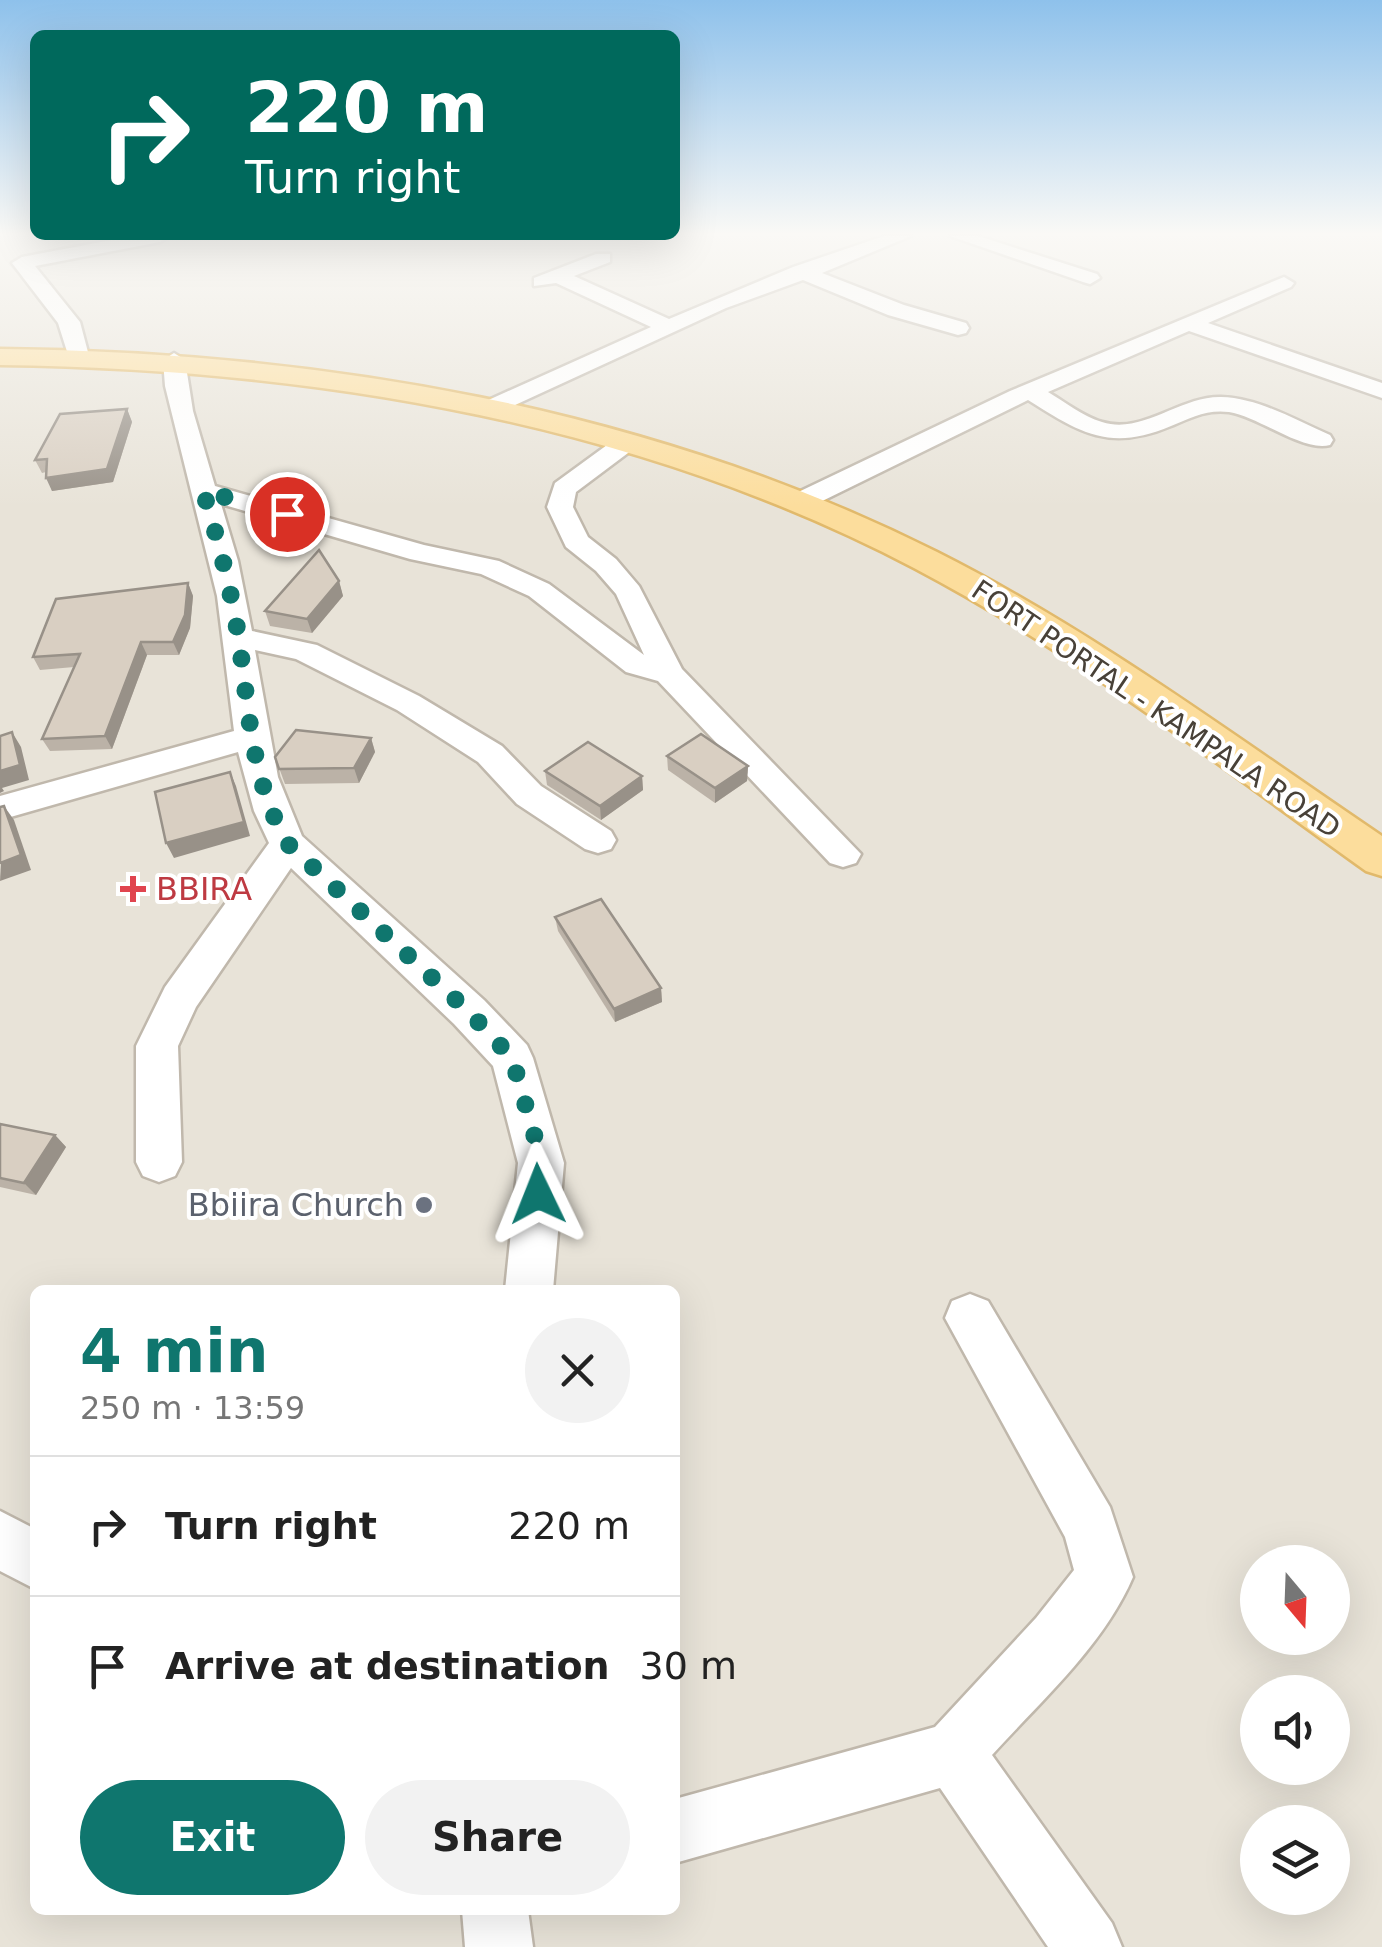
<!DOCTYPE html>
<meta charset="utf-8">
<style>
body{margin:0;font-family:"DejaVu Sans",sans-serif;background:#f2f2f2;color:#222;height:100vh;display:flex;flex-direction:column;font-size:38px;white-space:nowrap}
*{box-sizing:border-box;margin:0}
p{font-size:32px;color:#767676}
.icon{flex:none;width:55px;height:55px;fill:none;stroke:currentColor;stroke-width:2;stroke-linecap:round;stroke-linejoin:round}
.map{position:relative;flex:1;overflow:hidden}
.panel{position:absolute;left:30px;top:1285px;width:650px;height:630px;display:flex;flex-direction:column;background:#fff;border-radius:15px;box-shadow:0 10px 40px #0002}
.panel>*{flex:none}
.hud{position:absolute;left:30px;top:30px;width:650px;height:210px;border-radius:15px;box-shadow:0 10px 40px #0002;background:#00695c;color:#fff;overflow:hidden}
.needle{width:65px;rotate:161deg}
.controls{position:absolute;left:1240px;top:1545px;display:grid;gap:20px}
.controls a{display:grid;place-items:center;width:110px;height:110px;border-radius:50%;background:#fff;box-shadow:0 10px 40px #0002;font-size:50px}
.pin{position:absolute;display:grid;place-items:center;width:85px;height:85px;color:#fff;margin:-42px;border:5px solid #fff;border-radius:50%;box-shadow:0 2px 10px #0007}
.me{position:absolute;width:110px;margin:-55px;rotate:358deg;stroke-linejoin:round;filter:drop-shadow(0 0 8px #0008)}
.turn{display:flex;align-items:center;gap:35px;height:210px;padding:0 50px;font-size:45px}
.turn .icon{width:130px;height:130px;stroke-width:2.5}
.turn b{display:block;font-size:70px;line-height:85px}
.round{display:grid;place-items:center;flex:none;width:105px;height:105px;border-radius:52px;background:#f2f2f2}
.overview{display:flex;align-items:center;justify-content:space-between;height:170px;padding:0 50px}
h1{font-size:60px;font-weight:600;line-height:75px;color:#0f766e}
.cta{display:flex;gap:20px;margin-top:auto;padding:20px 50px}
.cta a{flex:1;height:115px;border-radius:60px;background:#0f766e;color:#fff;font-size:40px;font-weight:600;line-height:115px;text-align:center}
.cta a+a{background:#f2f2f2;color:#222}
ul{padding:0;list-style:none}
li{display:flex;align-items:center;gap:30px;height:140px;padding:0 50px;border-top:2px solid #e0e0e0}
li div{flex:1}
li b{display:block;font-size:38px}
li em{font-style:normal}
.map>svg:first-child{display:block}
</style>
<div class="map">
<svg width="1382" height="1947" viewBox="0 0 1382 1947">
<rect width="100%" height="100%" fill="#f4f1ea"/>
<path fill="#e8e3d8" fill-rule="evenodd" d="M 0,236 L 1382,236 L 1382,1947 L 0,1947 ZM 35,1290 L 675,1290 L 675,1910 L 35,1910 ZM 1258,1562 L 1332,1562 L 1332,1638 L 1258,1638 ZM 1258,1692 L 1332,1692 L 1332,1768 L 1258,1768 ZM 1258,1822 L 1332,1822 L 1332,1898 L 1258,1898 Z"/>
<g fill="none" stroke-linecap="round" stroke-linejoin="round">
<g stroke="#c0b8ac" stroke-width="5">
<g id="minor">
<path d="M 133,236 L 170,236 L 160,242 L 35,266 L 80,322 L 89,356 L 78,363 L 70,361 L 58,323 L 12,263 L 22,257 Z"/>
<path d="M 884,236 L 911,236 L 822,273 L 904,305 L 966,323 L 969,328 L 966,333 L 958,335 L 888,315 L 803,280 L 726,308 L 500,412 L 484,412 L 480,407 L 484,402 L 651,327 L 556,283 L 534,286 L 534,278 L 596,254 L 610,254 L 610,262 L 574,276 L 669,319 L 793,267 Z"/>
<path d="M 950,236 L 978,236 L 1097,274 L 1100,278 L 1090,284 L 1083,282 Z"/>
<path d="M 1284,277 L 1294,283 L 1291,287 L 1208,323 L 1382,383 L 1382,398 L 1189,331 L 1048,392 C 1065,402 1082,416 1102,422 C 1142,435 1180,396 1221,397 C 1259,398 1295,420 1330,435 L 1333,440 L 1330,445 C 1302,452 1260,417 1229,412 C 1207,409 1190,418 1171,426 C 1110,452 1080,433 1028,400 L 808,508 L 790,508 L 786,502 L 790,496 L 1010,391 Z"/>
<path d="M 174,353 L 185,360 L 193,411 L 215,486 L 424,545 L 499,561 L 549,584 L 644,655 L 616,594 L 596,571 L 566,547 L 547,507 L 555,483 L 618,437 L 636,437 L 639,442 L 636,447 L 576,492 L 573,507 L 588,537 L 616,559 L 639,586 L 682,669 L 861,854 L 856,863 L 843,867 L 830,863 L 658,681 L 626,672 L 529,596 L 481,574 L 410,559 L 221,504 L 238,561 L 252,631 L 317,645 L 419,696 L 502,746 L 541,786 L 611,831 L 616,840 L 611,849 L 598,853 L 585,849 L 517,804 L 478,762 L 397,710 L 296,659 L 255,650 L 278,777 L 302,836 L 484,1000 L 527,1045 L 533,1058 L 564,1163 L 553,1290 L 505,1290 L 518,1163 L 493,1066 L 454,1024 L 291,868 L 196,1007 L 178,1046 L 182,1162 L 175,1176 L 159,1182 L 143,1176 L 136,1162 L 136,1046 L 165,987 L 269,843 L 254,811 L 238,752 L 0,820 L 0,796 L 234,731 L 217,596 L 165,386 L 163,360 Z"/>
<path d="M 970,1294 L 988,1301 L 1110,1507 L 1133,1577 C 1104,1645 1041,1701 992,1755 L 1112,1923 L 1122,1947 L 1048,1947 L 940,1788 L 675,1863 L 675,1799 L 935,1727 L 1036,1618 L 1074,1570 L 1065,1537 L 945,1318 L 952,1301 Z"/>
<path d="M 0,1511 L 35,1529 L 35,1589 L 0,1571 Z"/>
<path d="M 462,1910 L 528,1910 L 533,1947 L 465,1947 Z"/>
</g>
</g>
<g stroke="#e1b96b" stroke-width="5">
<path id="major" d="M 0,349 C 320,352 648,407 937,552 C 1094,631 1237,738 1382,836 L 1382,876 L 1366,871 C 1219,766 1074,652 914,568 C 634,421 313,369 0,365 Z"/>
</g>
<use href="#minor" fill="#fff" fill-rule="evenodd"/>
<use href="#major" fill="#fcdd9c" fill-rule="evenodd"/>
</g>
<g fill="#bbb2a7">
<path d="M 127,409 L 132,422 L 113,482 L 52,491 L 46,472 L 42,473 L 35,460 Z"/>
<path d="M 339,581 L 343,596 L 312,633 L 270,626 L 265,611 Z"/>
<path d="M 188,583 L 193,596 L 190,628 L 179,655 L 147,655 L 112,749 L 50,751 L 42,739 L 74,667 L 40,670 L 33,657 Z"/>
<path d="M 371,738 L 375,752 L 359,783 L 285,784 L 275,757 Z"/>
<path d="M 667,756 L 748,766 L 747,781 L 715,803 L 668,770 Z"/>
<path d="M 545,771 L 642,776 L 643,790 L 601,820 L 547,785 Z"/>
<path d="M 555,917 L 661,988 L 662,1002 L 615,1022 L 558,931 Z"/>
<path d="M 0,1124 L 55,1135 L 66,1147 L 36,1195 L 0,1187 Z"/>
</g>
<g fill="#989188">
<path d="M 127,409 L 132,422 L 113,482 L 52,491 L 46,478 Z"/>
<path d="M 339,581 L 343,596 L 312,633 L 307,619 Z"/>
<path d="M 188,583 L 193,596 L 190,628 L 179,655 L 173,642 Z"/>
<path d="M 141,642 L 147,655 L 112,749 L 105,736 Z"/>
<path d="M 12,732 L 21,747 L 29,780 L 2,788 L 4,791 L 0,793 L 0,771 Z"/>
<path d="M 371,738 L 375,752 L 359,783 L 354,768 Z"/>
<path d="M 748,766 L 747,781 L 715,803 L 715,788 Z"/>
<path d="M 230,772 L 236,786 L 250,836 L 174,858 L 166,843 Z"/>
<path d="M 642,776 L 643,790 L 601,820 L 600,806 Z"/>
<path d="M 4,806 L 14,820 L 31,870 L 0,881 Z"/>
<path d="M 661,988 L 662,1002 L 615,1022 L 614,1009 Z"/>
<path d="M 55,1135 L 66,1147 L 36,1195 L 24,1183 Z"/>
</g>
<g fill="#d9cfc2" stroke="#989188" stroke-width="2.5">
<path d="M 127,409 L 107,469 L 46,478 L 47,459 L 35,460 L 60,414 Z"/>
<path d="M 319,550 L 339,581 L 307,619 L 265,611 Z"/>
<path d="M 188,583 L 185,615 L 173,642 L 141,642 L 105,736 L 42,739 L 80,654 L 33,657 L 56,599 Z"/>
<path d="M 296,730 L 371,738 L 354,768 L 279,769 L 275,757 Z"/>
<path d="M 12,732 L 20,765 L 0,771 L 0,736 Z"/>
<path d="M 701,734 L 748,766 L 715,788 L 667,756 Z"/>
<path d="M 588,742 L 642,776 L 600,806 L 545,771 Z"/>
<path d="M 230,772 L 244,822 L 166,843 L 155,792 Z"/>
<path d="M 4,806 L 21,855 L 0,863 L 0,807 Z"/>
<path d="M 601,899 L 661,988 L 614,1009 L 555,917 Z"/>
<path d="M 0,1124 L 55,1135 L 24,1183 L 0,1178 Z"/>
</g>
<linearGradient id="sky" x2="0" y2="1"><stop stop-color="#8ec1eb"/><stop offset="0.46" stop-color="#faf9f6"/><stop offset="1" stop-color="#faf9f6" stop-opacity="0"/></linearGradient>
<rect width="1382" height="508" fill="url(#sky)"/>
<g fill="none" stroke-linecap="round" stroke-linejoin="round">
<path stroke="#0f766e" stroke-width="18" stroke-dasharray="0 32.4" d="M 287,514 L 203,491 C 218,539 230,585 238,634 C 249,706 250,780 288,844 L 469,1012 L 512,1058 L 542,1162 L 538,1194"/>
</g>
<path fill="#e0444e" stroke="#fff" stroke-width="4" d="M128 874h10v10h10v10h-10v10h-10v-10h-10v-10h10z"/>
<circle fill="#6b7280" stroke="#fff" stroke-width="4" cx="424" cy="1205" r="10"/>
<g text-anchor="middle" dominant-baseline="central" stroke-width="8" stroke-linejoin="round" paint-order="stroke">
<g font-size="28" fill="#484138" stroke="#fff">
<text transform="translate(1156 709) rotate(34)">FORT PORTAL - KAMPALA ROAD</text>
</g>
<g font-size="32" fill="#be3a42" stroke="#fff" text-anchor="start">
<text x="156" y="889">BBIRA</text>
</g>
<g font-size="32" fill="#5b616d" stroke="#fff" text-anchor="end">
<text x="404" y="1205">Bbiira Church</text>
</g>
</g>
</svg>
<div class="controls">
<a><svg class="needle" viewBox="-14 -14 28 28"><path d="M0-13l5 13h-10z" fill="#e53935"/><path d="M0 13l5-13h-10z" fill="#767676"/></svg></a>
<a><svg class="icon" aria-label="sound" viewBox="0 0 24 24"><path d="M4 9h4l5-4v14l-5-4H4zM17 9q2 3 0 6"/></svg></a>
<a><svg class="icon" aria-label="layers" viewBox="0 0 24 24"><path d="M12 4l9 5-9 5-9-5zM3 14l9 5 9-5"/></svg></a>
</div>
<div class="pin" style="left:287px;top:514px;background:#d93025"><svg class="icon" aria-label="arrive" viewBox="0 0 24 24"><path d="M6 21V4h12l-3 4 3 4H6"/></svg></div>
<svg class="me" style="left:538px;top:1194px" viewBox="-20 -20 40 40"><path d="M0-17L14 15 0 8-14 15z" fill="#0f766e" stroke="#fff" stroke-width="4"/></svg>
<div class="hud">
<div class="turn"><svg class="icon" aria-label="right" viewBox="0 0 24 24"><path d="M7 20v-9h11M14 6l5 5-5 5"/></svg><div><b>220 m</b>Turn right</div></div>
</div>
<section class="panel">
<div class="overview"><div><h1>4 min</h1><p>250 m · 13:59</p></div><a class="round"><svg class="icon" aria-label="close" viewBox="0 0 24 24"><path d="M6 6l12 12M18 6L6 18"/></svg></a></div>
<ul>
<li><svg class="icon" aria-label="right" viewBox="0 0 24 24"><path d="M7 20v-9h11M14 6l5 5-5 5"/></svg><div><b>Turn right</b></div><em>220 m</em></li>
<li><svg class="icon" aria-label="arrive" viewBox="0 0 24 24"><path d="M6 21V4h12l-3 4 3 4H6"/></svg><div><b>Arrive at destination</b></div><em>30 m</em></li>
</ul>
<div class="cta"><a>Exit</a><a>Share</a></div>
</section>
</div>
